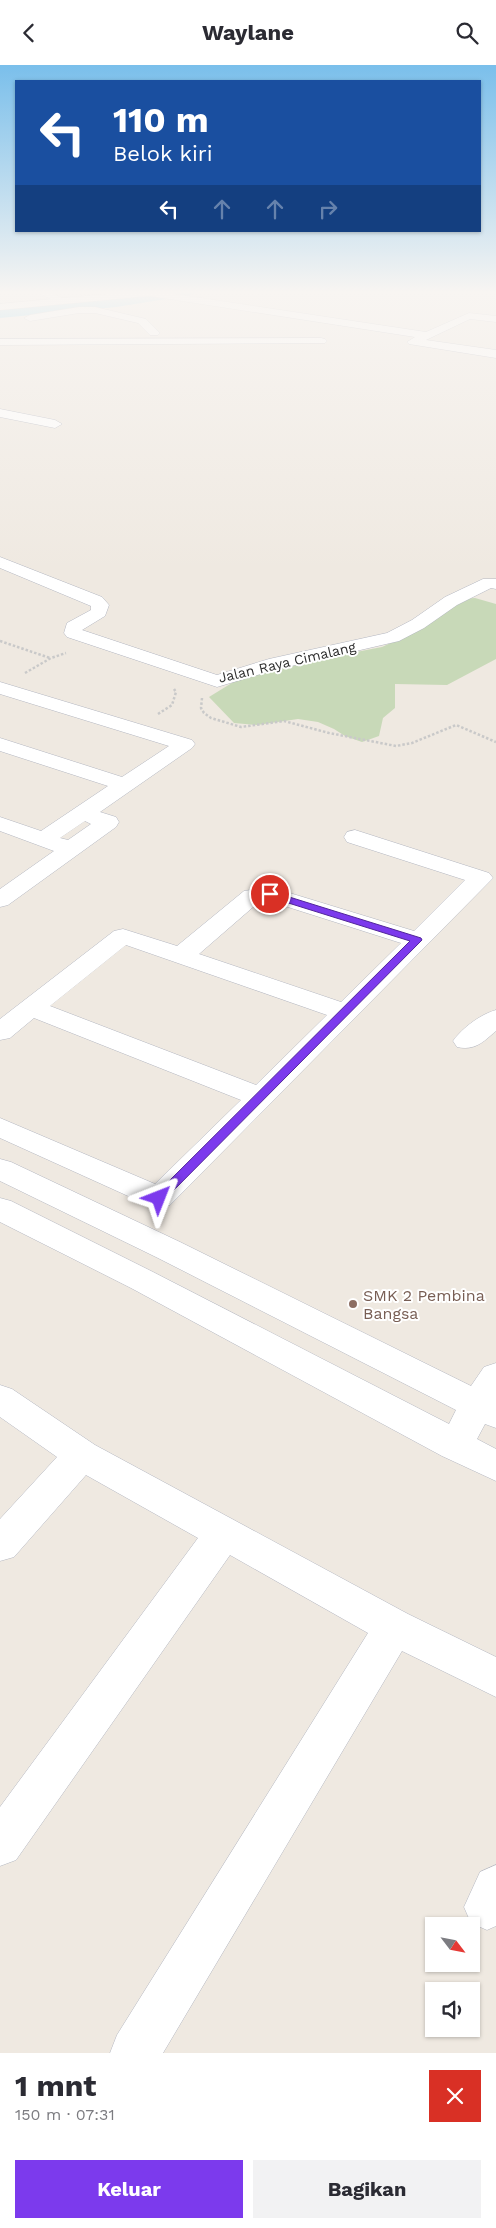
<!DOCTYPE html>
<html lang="id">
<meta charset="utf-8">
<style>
body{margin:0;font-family:"Work Sans",sans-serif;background:#f2f2f3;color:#2b2b33;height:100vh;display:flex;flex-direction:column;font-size:19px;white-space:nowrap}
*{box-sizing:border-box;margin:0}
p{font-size:16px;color:#7c7c81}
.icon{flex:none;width:28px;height:28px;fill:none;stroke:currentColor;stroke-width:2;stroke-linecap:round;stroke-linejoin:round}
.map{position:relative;height:1988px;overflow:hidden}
.panel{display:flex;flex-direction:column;background:#fff;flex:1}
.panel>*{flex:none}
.guide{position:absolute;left:15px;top:15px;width:466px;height:152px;border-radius:0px;box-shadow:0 1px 4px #0004;background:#1a4fa0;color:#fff;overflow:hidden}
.needle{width:32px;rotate:122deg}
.fabs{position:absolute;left:425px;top:1852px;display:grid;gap:10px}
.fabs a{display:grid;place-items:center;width:55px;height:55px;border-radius:0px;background:#fff;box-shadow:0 1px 4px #0004;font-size:25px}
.pin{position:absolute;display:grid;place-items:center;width:42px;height:42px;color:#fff;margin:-21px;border:2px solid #fff;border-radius:50%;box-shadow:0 1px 5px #0007}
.me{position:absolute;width:55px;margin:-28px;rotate:45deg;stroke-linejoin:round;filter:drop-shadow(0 0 4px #0008)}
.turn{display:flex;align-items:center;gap:18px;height:105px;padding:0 15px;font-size:22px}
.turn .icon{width:65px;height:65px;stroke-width:2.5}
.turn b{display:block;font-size:35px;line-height:42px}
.lanes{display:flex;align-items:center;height:48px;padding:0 15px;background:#0003;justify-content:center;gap:25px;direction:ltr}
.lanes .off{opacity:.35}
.round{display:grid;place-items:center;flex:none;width:52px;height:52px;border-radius:0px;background:#f2f2f3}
.headline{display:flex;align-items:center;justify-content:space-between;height:85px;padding:0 15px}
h1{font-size:30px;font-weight:700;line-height:38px}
.cta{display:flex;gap:10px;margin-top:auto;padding:10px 15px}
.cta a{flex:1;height:58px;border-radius:0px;background:#7c3aed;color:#fff;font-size:20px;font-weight:700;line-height:58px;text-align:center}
.cta a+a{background:#f2f2f3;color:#2b2b33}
header{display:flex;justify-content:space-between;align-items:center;height:65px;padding:0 15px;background:#fff;font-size:22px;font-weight:700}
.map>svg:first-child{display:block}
</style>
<header><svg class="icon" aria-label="back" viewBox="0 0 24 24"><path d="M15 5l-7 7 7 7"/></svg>Waylane<svg class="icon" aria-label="search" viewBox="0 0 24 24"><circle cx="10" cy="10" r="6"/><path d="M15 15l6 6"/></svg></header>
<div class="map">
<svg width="496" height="1988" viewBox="0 0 496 1988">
<rect width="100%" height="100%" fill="#efe9e1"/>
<path fill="#c8d9b8" d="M 475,533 L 496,539 L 496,594 L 447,620 L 395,619 L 395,643 L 383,653 L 379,671 L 362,677 L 345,671 L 334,664 L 318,657 L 298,654 L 257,660 L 234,658 L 209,632 L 248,608 L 382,582 L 419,565 L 460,534 Z"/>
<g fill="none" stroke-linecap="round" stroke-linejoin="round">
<path fill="#75cff0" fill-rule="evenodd" d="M 170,227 L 197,227 L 191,230 L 116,242 L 0,253 L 0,245 L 116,234 Z"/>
<g stroke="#b4b7c1" stroke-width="1">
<g id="street">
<path d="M 37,227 L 50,227 L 68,236 L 67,238 L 59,238 Z"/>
<path d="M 146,227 L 161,227 L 426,267 L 469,248 L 496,251 L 496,257 L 470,254 L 426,275 L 496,285 L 496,293 L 409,279 L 407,277 L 415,272 L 150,231 L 146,230 Z"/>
<path d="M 79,242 L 95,242 L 146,254 L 160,268 L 158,270 L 150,270 L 138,258 L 95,248 L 79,248 L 30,256 L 24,253 L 30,250 Z"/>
<path d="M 321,273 L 325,274 L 327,276 L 325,278 L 0,280 L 0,274 Z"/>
<path d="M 0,344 L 55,355 L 62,359 L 55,363 L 0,352 Z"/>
<path d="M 0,492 L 102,532 L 109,540 L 105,551 L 82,565 L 217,610 L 269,594 L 387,568 L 412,555 L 445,532 L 483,514 L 496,514 L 496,524 L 491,523 L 457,540 L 424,563 L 399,576 L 274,605 L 217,622 L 67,572 L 64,568 L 67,558 L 91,545 L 91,541 L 0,503 Z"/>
<path d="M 0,617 L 192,675 L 195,679 L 192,683 L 100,747 L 116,752 L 119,757 L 116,762 L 8,840 L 0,842 L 0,824 L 54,786 L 0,766 L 0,752 L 41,766 L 108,721 L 0,686 L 0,673 L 122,712 L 169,681 L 0,629 ZM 85,756 L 91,759 L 68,775 L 60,773 Z"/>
<path d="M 355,765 L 489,808 L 493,813 L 170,1140 L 159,1143 L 148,1140 L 0,1073 L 0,1053 L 155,1119 L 241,1035 L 34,953 L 10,973 L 0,975 L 0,954 L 114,866 L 123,864 L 177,881 L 244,826 L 270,822 L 414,866 L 465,815 L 347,777 L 344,772 L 347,767 ZM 269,836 L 401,878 L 341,937 L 199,889 L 259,837 ZM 126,880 L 327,950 L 256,1020 L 50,941 Z"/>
<path d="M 496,945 L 496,966 C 483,977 475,986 457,982 L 453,976 C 462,963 481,949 496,945 Z"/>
<path d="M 0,1094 L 11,1097 L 180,1177 L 471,1321 L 484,1302 L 496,1298 L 496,1363 L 485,1359 L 477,1374 L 496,1384 L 496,1416 L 442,1391 L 131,1223 L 0,1157 L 0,1133 L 11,1136 L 153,1207 L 449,1359 L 456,1345 L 158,1193 L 0,1116 Z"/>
<path d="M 0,1320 L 12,1324 L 95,1380 L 408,1549 L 496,1592 L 496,1632 L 402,1586 L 163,1988 L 110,1988 L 117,1970 L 368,1568 L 230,1490 L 16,1795 L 0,1801 L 0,1742 L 198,1473 L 86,1410 L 14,1492 L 0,1496 L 0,1454 L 57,1392 L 0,1352 Z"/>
<path d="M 496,1800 L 496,1861 L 487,1865 L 471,1858 L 464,1842 L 480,1807 Z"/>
</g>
</g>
<g stroke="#b4b7c1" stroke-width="1">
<path id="secondary" d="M 129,227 L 163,227 L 158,230 L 0,245 L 0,239 Z"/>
</g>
<g stroke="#c9c9c9" stroke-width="2.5" stroke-dasharray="2.5 2" stroke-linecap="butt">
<path d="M 0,576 L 50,593"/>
<path d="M 25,608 L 51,593 L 66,588"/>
<path d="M 202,633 L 201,643 L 204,648 L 211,653 L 241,662 L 284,656 L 329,668 L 396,681 L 412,678 L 456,660 L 496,677"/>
<path d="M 158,649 L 172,640 L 176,627 L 174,624"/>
</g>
<use href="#street" fill="#fff" fill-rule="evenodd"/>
<use href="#secondary" fill="#fff" fill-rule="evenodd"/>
</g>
<linearGradient id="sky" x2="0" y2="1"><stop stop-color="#7abfeb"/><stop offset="0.45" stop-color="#f8f5f2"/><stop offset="1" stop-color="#f8f5f2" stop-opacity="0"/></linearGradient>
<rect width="496" height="505" fill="url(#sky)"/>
<path fill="#7c3aed" stroke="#51269a" d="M 270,826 L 421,873 L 422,875 L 163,1136 L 155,1136 L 153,1133 L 155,1130 L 410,876 L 266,831 L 265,829 Z"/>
<circle fill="#8d6e63" stroke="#fff" stroke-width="2" cx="353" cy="1239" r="5"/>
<g text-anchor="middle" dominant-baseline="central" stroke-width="4" stroke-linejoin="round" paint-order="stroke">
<g font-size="14" fill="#2e2e2e" stroke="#fff">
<text transform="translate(287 597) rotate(-13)">Jalan Raya Cimalang</text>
</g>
<g font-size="16" fill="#785e54" stroke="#fff" text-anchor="start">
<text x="363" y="1230">SMK 2 Pembina<tspan x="363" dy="18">Bangsa</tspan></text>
</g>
</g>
</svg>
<div class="fabs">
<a><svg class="needle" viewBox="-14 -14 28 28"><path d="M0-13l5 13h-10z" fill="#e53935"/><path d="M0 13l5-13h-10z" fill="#7c7c81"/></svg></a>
<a><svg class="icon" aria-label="sound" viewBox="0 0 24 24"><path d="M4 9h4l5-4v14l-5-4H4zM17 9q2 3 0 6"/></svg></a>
</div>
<div class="pin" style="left:270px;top:829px;background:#d93025"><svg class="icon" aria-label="arrive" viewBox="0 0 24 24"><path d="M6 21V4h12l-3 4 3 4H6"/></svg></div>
<svg class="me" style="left:159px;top:1133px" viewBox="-20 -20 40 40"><path d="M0-17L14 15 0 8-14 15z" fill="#7c3aed" stroke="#fff" stroke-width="4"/></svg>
<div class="guide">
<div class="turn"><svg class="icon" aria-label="left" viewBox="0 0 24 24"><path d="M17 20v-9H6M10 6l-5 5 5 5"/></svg><div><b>110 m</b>Belok kiri</div></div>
<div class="lanes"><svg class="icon" aria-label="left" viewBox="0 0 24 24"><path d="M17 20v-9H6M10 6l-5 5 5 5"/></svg><svg class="icon off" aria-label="ahead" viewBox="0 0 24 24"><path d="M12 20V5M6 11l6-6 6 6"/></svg><svg class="icon off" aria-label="ahead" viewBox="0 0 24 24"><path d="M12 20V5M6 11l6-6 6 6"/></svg><svg class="icon off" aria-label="right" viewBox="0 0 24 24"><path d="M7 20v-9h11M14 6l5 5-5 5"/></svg></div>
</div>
</div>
<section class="panel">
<div class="headline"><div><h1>1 mnt</h1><p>150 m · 07:31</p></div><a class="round" style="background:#d93025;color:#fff"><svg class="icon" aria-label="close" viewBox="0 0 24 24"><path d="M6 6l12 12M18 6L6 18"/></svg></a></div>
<div class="cta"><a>Keluar</a><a>Bagikan</a></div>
</section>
